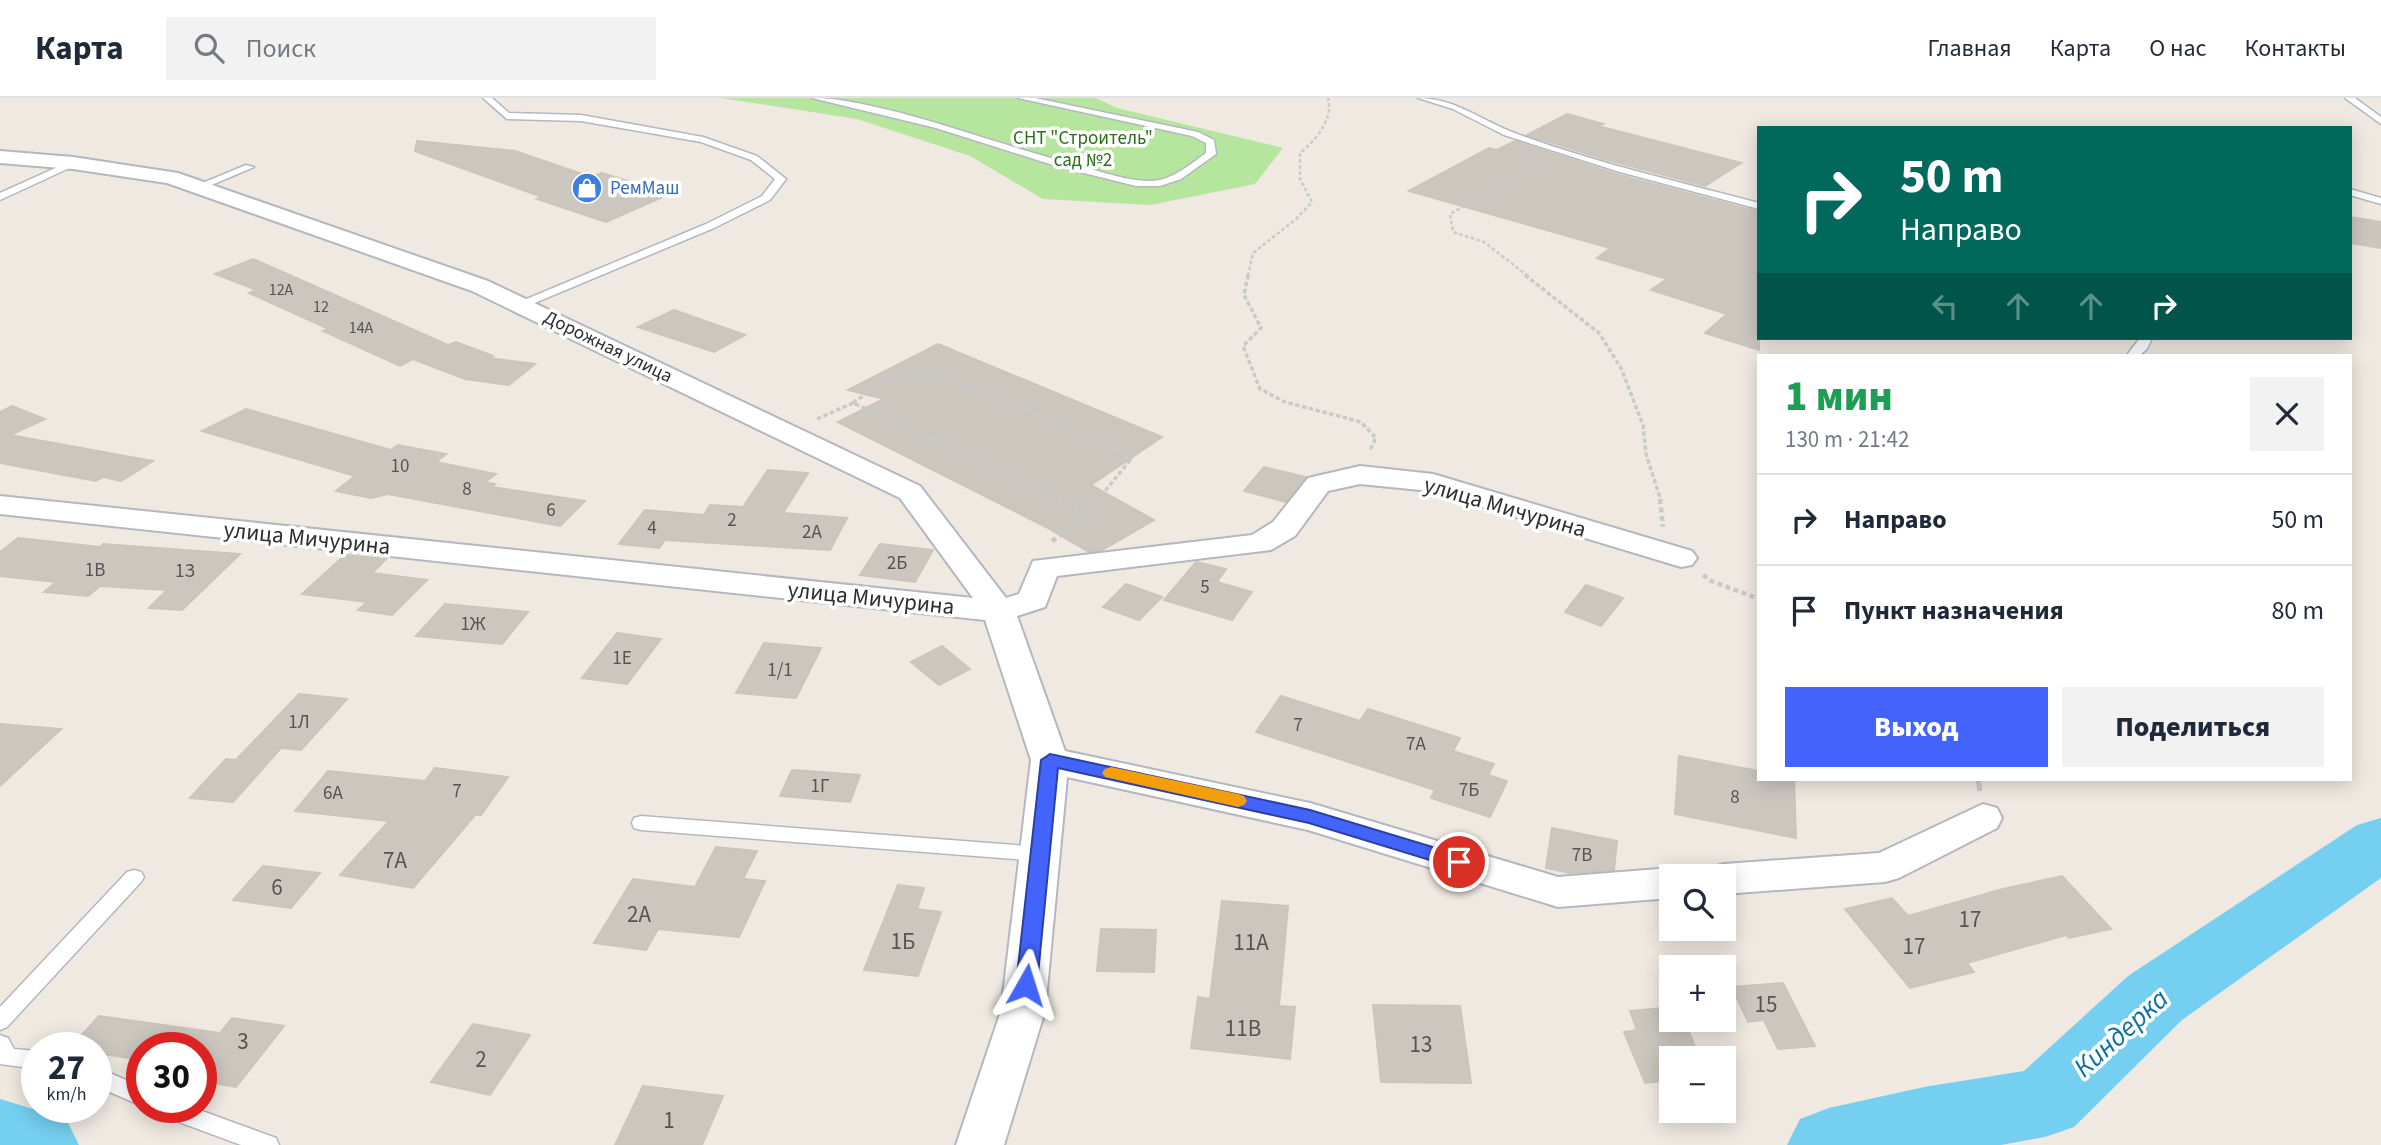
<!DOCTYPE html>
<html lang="ru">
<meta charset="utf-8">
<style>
body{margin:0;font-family:"Source Sans 3",sans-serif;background:#f2f2f3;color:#1f2937;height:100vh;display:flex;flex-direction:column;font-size:26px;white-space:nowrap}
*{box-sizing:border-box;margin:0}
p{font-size:23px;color:#747a83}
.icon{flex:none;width:38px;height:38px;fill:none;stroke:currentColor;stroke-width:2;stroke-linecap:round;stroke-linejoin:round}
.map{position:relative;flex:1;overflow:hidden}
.details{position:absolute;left:1757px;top:256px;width:595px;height:427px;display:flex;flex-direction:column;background:#fff;border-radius:0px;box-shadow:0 4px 18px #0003}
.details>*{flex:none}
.guide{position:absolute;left:1757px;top:28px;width:595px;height:214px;border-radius:0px;box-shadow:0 4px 18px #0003;background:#00695c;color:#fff;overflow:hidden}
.tools{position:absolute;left:1659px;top:766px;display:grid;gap:14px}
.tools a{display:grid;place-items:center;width:77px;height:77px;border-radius:0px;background:#fff;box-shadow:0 4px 18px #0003;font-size:35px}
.speed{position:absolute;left:21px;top:934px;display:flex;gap:14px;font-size:35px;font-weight:700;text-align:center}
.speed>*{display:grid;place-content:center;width:91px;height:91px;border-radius:50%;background:#fff;box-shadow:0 4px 18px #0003;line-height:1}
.speed small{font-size:18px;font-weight:400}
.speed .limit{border:10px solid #d22;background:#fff;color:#111}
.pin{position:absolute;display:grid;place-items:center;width:60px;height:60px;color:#fff;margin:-30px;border:4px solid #fff;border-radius:50%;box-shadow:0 2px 7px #0007}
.me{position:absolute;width:77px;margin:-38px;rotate:6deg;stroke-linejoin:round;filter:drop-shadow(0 0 5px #0008)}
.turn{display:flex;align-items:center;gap:24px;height:147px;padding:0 28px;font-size:32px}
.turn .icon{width:91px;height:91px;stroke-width:2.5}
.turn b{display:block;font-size:49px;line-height:60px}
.lanes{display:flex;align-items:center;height:66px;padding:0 28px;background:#0003;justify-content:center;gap:35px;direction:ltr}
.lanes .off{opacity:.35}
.round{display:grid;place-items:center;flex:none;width:74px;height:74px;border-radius:0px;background:#f2f2f3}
.head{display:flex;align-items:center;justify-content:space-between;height:119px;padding:0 28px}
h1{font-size:42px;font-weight:800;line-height:52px;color:#1e9e55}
.action{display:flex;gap:14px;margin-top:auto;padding:14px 28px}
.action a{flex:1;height:80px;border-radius:0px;background:#4264fb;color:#fff;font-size:28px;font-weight:800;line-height:80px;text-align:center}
.action a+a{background:#f2f2f3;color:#1f2937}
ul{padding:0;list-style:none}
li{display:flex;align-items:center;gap:21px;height:91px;padding:0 28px;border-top:2px solid #e0e1e3}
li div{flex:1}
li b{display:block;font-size:26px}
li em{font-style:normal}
header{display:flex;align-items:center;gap:42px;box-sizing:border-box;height:98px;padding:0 35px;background:#fff;border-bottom:2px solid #e0e1e3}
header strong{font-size:33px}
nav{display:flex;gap:38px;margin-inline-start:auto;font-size:24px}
.search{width:490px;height:63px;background:#f2f2f3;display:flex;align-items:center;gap:18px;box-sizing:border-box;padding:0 24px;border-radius:0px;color:#747a83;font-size:26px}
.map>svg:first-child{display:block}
</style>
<header>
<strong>Карта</strong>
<div class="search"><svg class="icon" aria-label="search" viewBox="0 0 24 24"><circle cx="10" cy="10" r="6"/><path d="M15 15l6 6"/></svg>Поиск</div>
<nav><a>Главная</a><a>Карта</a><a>О нас</a><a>Контакты</a></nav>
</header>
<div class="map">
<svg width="2381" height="1047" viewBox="0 0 2381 1047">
<rect width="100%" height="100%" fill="#efe9e1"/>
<path fill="#b6e59e" d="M 721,0 L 1096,0 L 1117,10 L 1283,50 L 1255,86 L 1150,107 L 1043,101 L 970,58 L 857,21 Z"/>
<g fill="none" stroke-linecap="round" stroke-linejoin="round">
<g fill="#75cff0" fill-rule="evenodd">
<path d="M 2381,720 L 2381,780 L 2182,922 L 2074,1029 L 2045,1039 L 2001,1047 L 1787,1047 L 1800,1021 L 1829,1010 L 1924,989 L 2024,973 L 2128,878 L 2357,727 Z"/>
<path d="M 0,1001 L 66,1021 L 79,1047 L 0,1047 Z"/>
</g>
</g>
<g fill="#cbc7bf" stroke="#cbc5ba" stroke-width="2">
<path d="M 1567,16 L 1603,26 L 1598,28 L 1741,65 L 1705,88 L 1604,61 L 1527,37 Z"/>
<path d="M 417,43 L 515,53 L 591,79 L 602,75 L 670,96 L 606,124 L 537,101 L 542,99 L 415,53 Z"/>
<path d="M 1515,43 L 1619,77 L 1759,114 L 1759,252 L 1705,235 L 1727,216 L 1651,192 L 1667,181 L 1597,160 L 1610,150 L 1409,93 L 1489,50 L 1497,52 Z"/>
<path d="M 2350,119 L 2381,124 L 2381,150 L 2350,145 Z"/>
<path d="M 253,161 L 448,247 L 456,244 L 493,258 L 489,260 L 535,266 L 509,287 L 465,281 L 413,261 L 400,268 L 323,233 L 329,231 L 249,195 L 257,192 L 215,176 Z"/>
<path d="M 674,212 L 745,237 L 714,254 L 638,229 Z"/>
<path d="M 938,246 L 1162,339 L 1091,387 L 1154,422 L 1102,452 L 1089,454 L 1046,429 L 838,324 L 884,301 L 848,292 Z"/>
<path d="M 12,308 L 45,321 L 10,337 L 153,363 L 121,383 L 103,379 L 96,383 L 0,365 L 0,314 Z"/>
<path d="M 246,311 L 391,352 L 398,347 L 446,356 L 436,364 L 496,376 L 485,384 L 495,386 L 492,389 L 585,403 L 560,428 L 388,396 L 371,400 L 336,393 L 355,378 L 202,333 Z"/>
<path d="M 1264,369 L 1306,379 L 1286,404 L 1244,393 Z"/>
<path d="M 768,372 L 808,375 L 783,415 L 847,420 L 830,452 L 665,442 L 659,450 L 619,446 L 645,412 L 704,417 L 710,407 L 743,409 Z"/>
<path d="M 18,440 L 100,449 L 103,446 L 240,456 L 182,512 L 149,510 L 167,492 L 100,488 L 88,498 L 44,494 L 56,484 L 0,478 L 0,454 Z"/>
<path d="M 880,446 L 933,452 L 915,484 L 860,477 Z"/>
<path d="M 345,457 L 386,461 L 372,475 L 427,482 L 392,517 L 358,512 L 367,504 L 302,496 Z"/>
<path d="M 1196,464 L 1226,471 L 1217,484 L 1252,494 L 1232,522 L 1164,502 Z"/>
<path d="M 1126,486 L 1162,499 L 1139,522 L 1103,509 Z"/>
<path d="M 1586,487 L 1623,500 L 1601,528 L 1565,514 Z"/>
<path d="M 445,506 L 528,514 L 502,546 L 416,538 Z"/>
<path d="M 617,535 L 661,541 L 627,586 L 582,580 Z"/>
<path d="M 764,545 L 821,550 L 796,600 L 736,595 Z"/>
<path d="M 942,548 L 970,571 L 939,587 L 911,564 Z"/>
<path d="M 299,596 L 347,601 L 301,652 L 281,650 L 233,704 L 190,700 L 226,661 L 236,662 Z"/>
<path d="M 1281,598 L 1360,623 L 1368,611 L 1460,640 L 1453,653 L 1494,666 L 1488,677 L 1507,683 L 1490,719 L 1431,700 L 1435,692 L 1256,634 Z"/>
<path d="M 0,626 L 61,631 L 0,688 Z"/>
<path d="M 1679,658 L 1759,673 L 1759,681 L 1794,681 L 1796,740 L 1675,716 Z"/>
<path d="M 435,670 L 508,679 L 481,717 L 475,717 L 413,790 L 340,777 L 389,723 L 295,713 L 328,673 L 425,683 Z"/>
<path d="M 792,672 L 860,677 L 850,704 L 780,698 Z"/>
<path d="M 1552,730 L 1617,743 L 1614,772 L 1570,775 L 1546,770 Z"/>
<path d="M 716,749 L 757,753 L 743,781 L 765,783 L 739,839 L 658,831 L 646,852 L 594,845 L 633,781 L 695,789 Z"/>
<path d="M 263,768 L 320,775 L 291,810 L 233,802 Z"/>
<path d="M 2062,778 L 2111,831 L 2069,840 L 2066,837 L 1967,865 L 1974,874 L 1910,890 L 1845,811 L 1892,800 L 1908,818 L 2003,791 Z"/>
<path d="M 898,787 L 924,790 L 917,811 L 941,814 L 918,878 L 864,872 Z"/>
<path d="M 1222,803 L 1288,808 L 1279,908 L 1295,909 L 1290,961 L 1191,950 L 1198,899 L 1210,901 Z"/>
<path d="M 1101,831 L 1156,832 L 1154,874 L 1097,873 Z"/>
<path d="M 1783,885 L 1815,948 L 1778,951 L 1764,922 L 1748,924 L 1732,889 Z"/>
<path d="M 1373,907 L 1460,908 L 1471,985 L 1381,984 Z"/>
<path d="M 1671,909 L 1671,922 L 1684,922 L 1700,961 L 1671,961 L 1671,982 L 1645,985 L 1624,934 L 1637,932 L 1630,913 Z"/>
<path d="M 99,918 L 220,935 L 232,920 L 284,928 L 236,989 L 201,983 L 201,950 L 142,950 L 142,962 L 96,955 L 96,950 L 70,950 Z"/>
<path d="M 473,926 L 530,937 L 490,997 L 431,984 Z"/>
<path d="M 643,988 L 723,998 L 702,1047 L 615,1047 Z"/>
</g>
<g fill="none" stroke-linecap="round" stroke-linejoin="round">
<g stroke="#b4b7c1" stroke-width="3">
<g id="lane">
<path d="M 483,0 L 492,0 L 509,15 L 581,17 L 703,39 L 757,58 L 786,81 L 770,102 L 714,130 L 525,209 L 517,209 L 517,205 L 706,126 L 762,98 L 775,81 L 751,62 L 701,44 L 581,23 L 507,21 Z"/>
<path d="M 812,0 C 842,0 872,8 901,15 C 964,32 1024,54 1087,70 C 1110,76 1136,86 1160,82 C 1177,78 1192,65 1206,55 L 1206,45 L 1192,38 L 1018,0 L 1035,0 L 1198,34 L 1214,42 L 1216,56 L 1181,81 L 1160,88 L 1136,88 L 1056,68 L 936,30 Z"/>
<path d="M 1418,0 C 1454,0 1479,21 1512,34 C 1592,64 1676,83 1759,105 L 1759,111 L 1620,74 L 1504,37 L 1453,11 Z"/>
<path d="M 2345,0 L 2355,0 L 2381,19 L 2381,26 Z"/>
<path d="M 73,62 L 78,65 L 76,67 L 0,102 L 0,95 Z"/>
<path d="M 246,67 L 254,69 L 202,91 L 193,89 Z"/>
<path d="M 2350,91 L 2381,100 L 2381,106 L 2350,97 Z"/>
<path d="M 2140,240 L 2152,240 L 2147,251 L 2140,257 L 2127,257 Z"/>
<path d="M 641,718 L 1040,749 L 1047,751 L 1049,756 L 1047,761 L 1040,763 L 641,732 L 634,730 L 632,725 L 634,720 Z"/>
<path d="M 134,772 L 141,774 L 144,779 L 141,784 L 7,929 L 0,932 L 0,909 L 127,774 Z"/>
<path d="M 0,937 L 8,940 L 14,951 L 37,953 L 37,971 L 0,966 Z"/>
<path d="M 96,969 L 142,989 L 142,1008 L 96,988 Z"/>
<path d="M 157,1010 L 194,1010 L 276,1040 L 279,1047 L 241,1047 L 160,1017 Z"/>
</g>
</g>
<g stroke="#b4b7c1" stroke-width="4">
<g id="street">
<path d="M 0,53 L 73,59 L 178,75 L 488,183 L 920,388 L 1006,500 L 1019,496 L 1033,463 L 1252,437 L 1273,424 L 1308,380 L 1360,368 L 1433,376 L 1692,453 L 1697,460 L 1692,467 L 1681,469 L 1430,393 L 1360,386 L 1328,393 L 1295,438 L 1271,452 L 1057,478 L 1045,509 L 1017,518 L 1065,653 L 1310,705 L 1558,779 L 1671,770 L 1685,774 L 1688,779 L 1671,779 L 1671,800 L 1558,809 L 1308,732 L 1067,679 L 1045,913 L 1004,1047 L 956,1047 L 1001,913 L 1031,662 L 985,522 L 0,416 L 0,398 L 973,500 L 900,400 L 472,193 L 167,85 L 73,71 L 0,65 Z"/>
<path d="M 1983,706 L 1997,710 L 2002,720 L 1997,730 L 1899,780 L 1885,784 L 1724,796 L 1724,779 L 1705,779 L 1710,770 L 1724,766 L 1879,755 Z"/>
</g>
</g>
<g stroke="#c9c9c9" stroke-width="2.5" stroke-dasharray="3.5 2.5" stroke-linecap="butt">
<path d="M 1248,178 L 1253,155 L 1296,121 L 1312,104 L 1300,81 L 1300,55 C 1316,42 1334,21 1328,0"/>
<path d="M 1528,178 L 1484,144 L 1453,134 L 1450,116 L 1542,65"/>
</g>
<g stroke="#c9c9c9" stroke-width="3.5" stroke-dasharray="4.5 2.5" stroke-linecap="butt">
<path d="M 1248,177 L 1244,197 L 1261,230 L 1243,248 L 1260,291 L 1285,304 L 1361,324 L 1376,340 L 1370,352"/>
<path d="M 1525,177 L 1599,235 L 1621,270 L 1643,327 L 1646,356 L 1661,403"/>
<path d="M 817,321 L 853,305"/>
<path d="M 1062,403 L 967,355 L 853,305 L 900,272 L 924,269 L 1104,344 L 1130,362 L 1097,403"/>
</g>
<g stroke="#c9c9c9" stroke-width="4.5" stroke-dasharray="5 3.5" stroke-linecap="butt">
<path d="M 1058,401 L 1086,416"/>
<path d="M 1660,401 L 1663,429"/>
<path d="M 1086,416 L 1098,401"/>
<path d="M 1052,443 L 1078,426 L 1086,416"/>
<path d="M 1703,477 L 1711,483 L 1759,501"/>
<path d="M 1978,681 L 1979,688"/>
</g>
<path stroke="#c9c9c9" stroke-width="5" stroke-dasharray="7 4.5" stroke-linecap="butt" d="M 1979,686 L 1980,694"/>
<use href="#lane" fill="#fff" fill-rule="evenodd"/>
<use href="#street" fill="#fff" fill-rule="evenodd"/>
</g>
<path fill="#4264fb" stroke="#2b41a3" stroke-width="2" d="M 1050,656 L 1310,712 L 1466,759 L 1468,764 L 1466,769 L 1459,771 L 1309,725 L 1058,670 L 1037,887 L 1034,893 L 1026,895 L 1019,893 L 1016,887 L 1041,662 Z"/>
<path fill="#f59e0b" d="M 1111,669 L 1238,696 L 1244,698 L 1247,703 L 1244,707 L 1238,709 L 1105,679 L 1102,675 L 1105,671 Z"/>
<defs>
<g id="shop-disc" transform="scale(1.575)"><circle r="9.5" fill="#3f7fe0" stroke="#fff"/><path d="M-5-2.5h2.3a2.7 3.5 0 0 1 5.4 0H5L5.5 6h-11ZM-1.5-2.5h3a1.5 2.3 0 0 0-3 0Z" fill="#fff"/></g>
</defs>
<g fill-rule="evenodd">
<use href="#shop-disc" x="587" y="90"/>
</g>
<g text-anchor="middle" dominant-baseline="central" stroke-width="7" stroke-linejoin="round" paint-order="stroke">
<g font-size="16" fill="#555452">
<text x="281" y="192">12А</text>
<text x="321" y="209">12</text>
<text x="361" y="230">14А</text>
</g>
<g font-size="19" fill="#2c6e1b" stroke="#fff">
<text x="1083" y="40">СНТ "Строитель"<tspan x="1083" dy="22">сад №2</tspan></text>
</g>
<g font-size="19" fill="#366cbe" stroke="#fff" text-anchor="start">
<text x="610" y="90">РемМаш</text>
</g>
<g font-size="19" fill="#2e2e2e" stroke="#fff">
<text transform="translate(608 249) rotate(26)">Дорожная улица</text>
</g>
<g font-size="19" fill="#555452">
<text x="400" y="368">10</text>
<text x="467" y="391">8</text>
<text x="551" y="412">6</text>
<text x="732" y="422">2</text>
<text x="652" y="430">4</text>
<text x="812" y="434">2А</text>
<text x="897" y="465">2Б</text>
<text x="95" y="472">1В</text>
<text x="185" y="473">1З</text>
<text x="1205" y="489">5</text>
<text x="473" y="526">1Ж</text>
<text x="622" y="560">1Е</text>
<text x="780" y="572">1/1</text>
<text x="299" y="624">1Л</text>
<text x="1298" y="627">7</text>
<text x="1416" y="646">7А</text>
<text x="820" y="688">1Г</text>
<text x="1469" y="692">7Б</text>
<text x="457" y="693">7</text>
<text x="333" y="695">6А</text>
<text x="1735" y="699">8</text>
<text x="1582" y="757">7В</text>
</g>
<g font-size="23" fill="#2e2e2e" stroke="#fff">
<text transform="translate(1505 409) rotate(16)">улица Мичурина</text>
<text transform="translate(307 440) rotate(6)">улица Мичурина</text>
<text transform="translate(871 500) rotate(6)">улица Мичурина</text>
</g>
<g font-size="23" fill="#555452">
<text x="395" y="762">7А</text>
<text x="277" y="789">6</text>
<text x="639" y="816">2А</text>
<text x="1970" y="821">17</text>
<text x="903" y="843">1Б</text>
<text x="1251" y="844">11А</text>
<text x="1914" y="848">17</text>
<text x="1766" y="906">15</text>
<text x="1243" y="930">11В</text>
<text x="243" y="943">3</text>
<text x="1421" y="946">13</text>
<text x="481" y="961">2</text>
<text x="669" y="1022">1</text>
</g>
<g font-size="28" font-style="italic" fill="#0d6fa3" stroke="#fff">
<text transform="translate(2121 935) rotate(-42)">Киндерка</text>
</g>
</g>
</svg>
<div class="tools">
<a><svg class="icon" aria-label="search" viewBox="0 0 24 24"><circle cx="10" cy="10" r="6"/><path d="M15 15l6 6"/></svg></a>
<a>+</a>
<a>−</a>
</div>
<div class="speed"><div>27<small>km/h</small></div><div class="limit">30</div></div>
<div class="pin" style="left:1459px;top:764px;background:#d93025"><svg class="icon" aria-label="arrive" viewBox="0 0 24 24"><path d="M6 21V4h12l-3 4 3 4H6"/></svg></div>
<svg class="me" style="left:1026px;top:887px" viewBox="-20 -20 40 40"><path d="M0-17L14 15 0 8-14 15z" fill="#4264fb" stroke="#fff" stroke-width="4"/></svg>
<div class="guide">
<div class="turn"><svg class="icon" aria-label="right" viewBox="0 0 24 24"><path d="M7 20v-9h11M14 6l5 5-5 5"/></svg><div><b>50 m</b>Направо</div></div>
<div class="lanes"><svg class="icon off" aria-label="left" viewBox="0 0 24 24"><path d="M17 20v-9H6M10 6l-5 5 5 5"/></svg><svg class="icon off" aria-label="ahead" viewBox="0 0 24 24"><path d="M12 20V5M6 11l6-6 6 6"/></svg><svg class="icon off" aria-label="ahead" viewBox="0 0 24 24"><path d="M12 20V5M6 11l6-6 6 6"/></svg><svg class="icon" aria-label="right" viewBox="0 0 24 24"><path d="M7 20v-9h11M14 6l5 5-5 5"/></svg></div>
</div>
<section class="details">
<div class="head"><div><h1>1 мин</h1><p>130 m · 21:42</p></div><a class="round"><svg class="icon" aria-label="close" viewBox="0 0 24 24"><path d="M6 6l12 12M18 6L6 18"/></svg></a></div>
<ul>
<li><svg class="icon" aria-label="right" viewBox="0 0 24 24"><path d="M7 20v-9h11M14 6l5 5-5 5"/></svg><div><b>Направо</b></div><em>50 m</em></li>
<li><svg class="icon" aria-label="arrive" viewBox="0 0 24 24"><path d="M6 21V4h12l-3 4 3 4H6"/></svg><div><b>Пункт назначения</b></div><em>80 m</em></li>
</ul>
<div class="action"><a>Выход</a><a>Поделиться</a></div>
</section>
</div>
